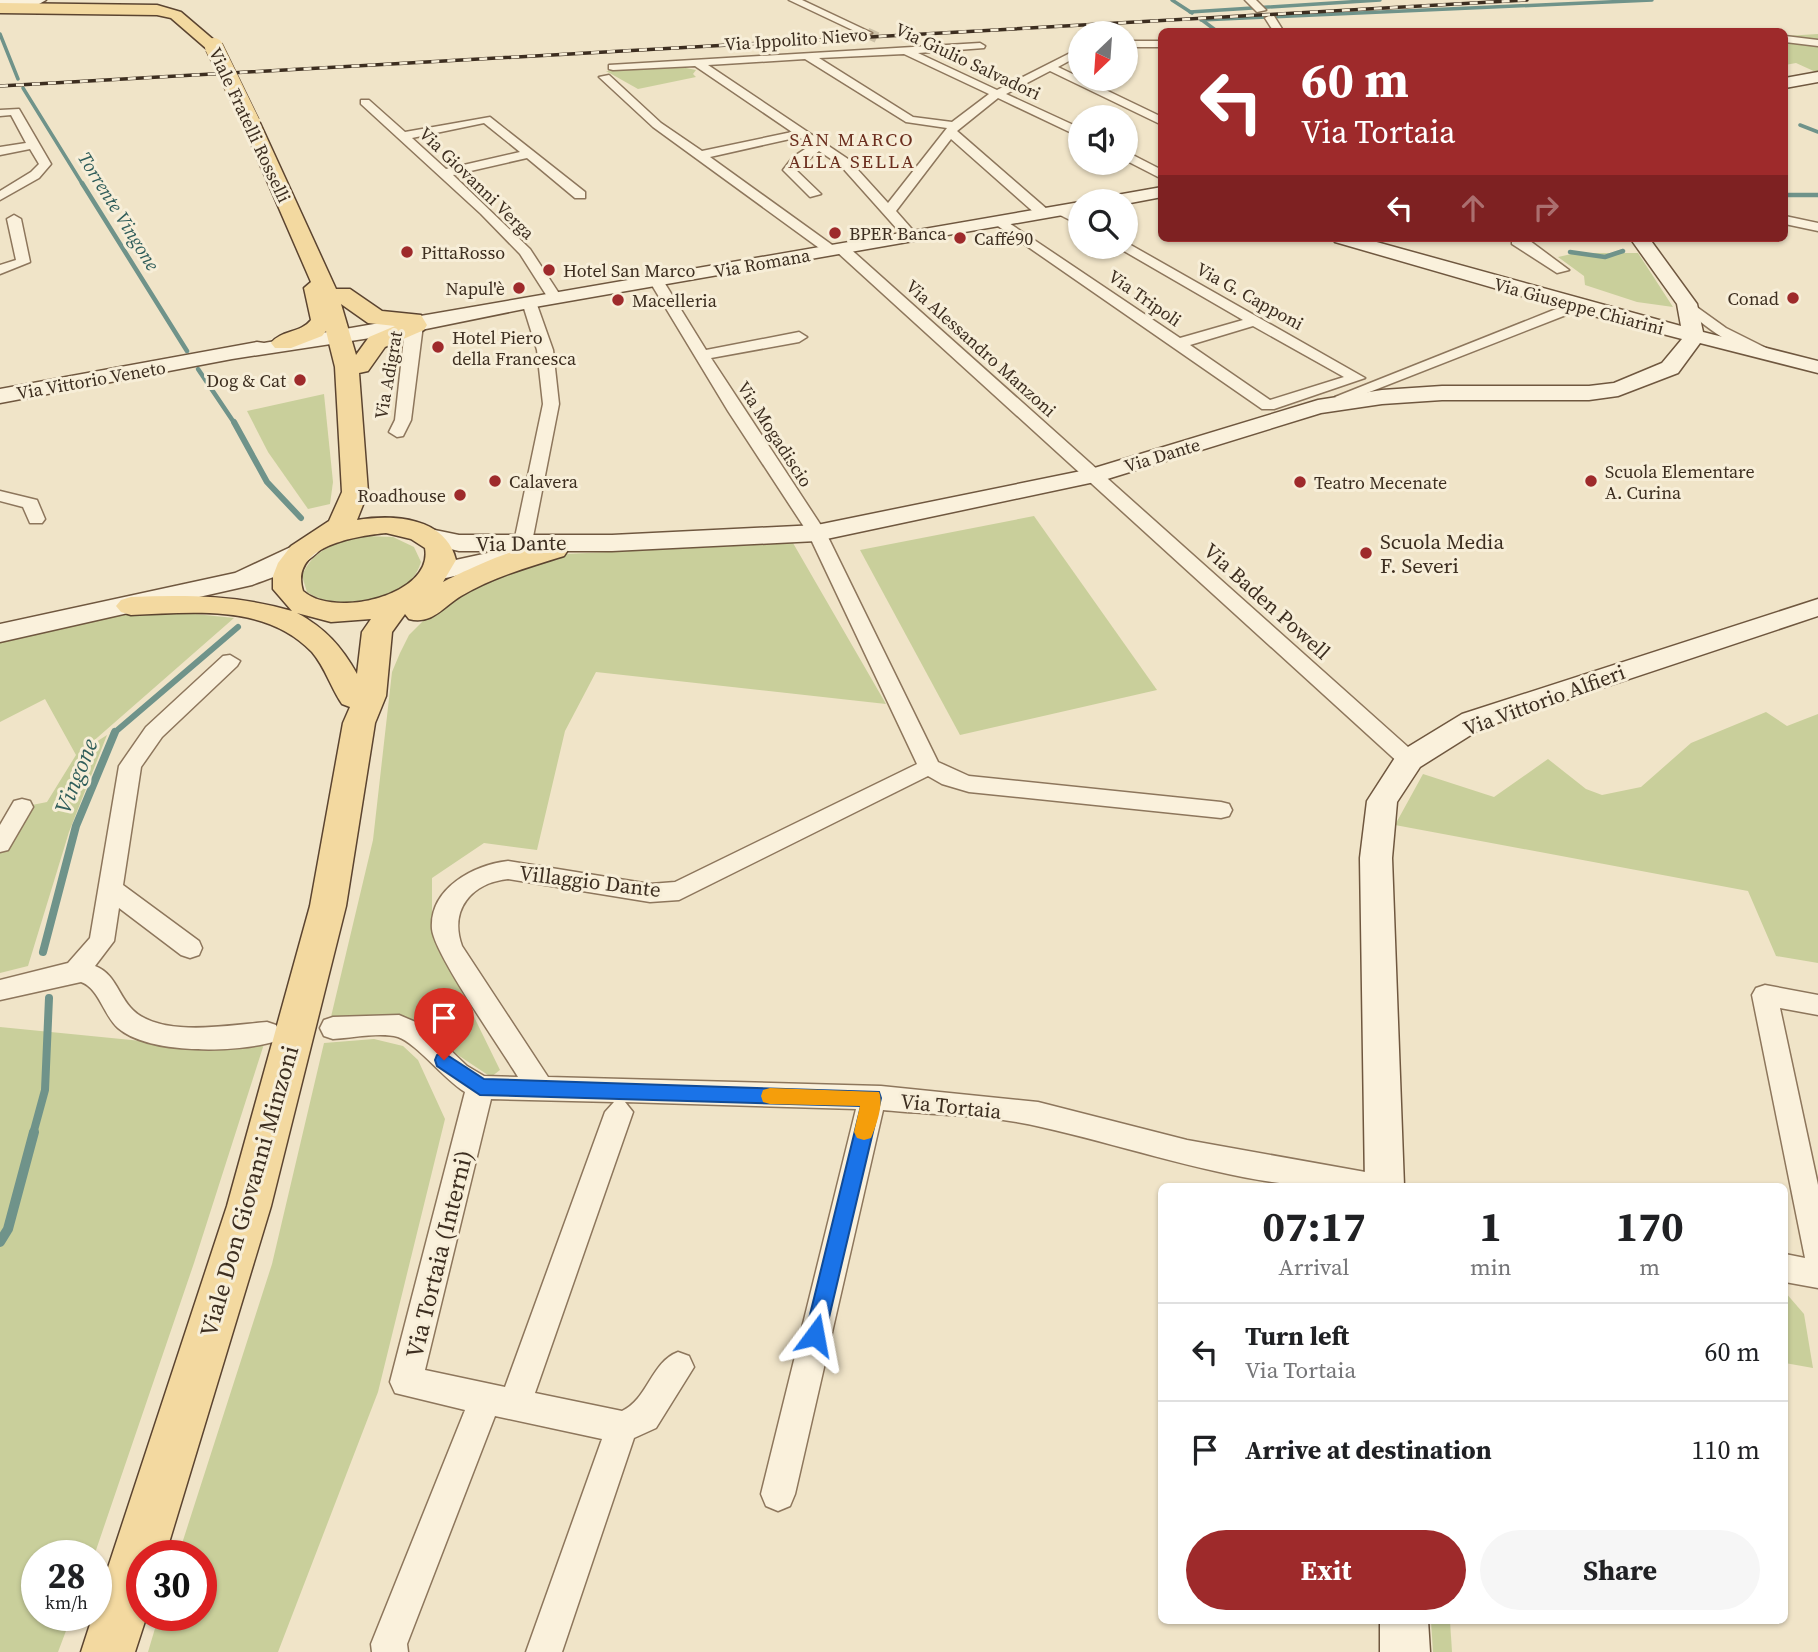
<!DOCTYPE html>
<meta charset="utf-8">
<style>
body{margin:0;font-family:"Source Serif 4",serif;background:#f6f6f6;color:#202124;height:100vh;display:flex;flex-direction:column;font-size:26px;white-space:nowrap}
*{box-sizing:border-box;margin:0}
p{font-size:23px;color:#757577}
.icon{flex:none;width:38px;height:38px;fill:none;stroke:currentColor;stroke-width:2;stroke-linecap:round;stroke-linejoin:round}
.map{position:relative;flex:1;overflow:hidden}
.panel{position:absolute;left:1158px;top:1183px;width:630px;height:441px;display:flex;flex-direction:column;background:#fff;border-radius:10px;box-shadow:0 2px 5px #0004}
.panel>*{flex:none}
.guide{position:absolute;left:1158px;top:28px;width:630px;height:214px;border-radius:10px;box-shadow:0 2px 5px #0004;background:#9e2a2b;color:#fff;overflow:hidden}
.needle{width:46px;rotate:205deg}
.tools{position:absolute;left:1068px;top:21px;display:grid;gap:14px}
.tools a{display:grid;place-items:center;width:70px;height:70px;border-radius:50%;background:#fff;box-shadow:0 2px 5px #0004;font-size:35px}
.speed{position:absolute;left:21px;top:1540px;display:flex;gap:14px;font-size:35px;font-weight:700;text-align:center}
.speed>*{display:grid;place-content:center;width:91px;height:91px;border-radius:50%;background:#fff;box-shadow:0 2px 5px #0004;line-height:1}
.speed small{font-size:18px;font-weight:400}
.speed .limit{border:10px solid #d22;background:#fff;color:#111}
.pin{position:absolute;display:grid;place-items:center;width:60px;height:60px;color:#fff;margin:-72px -30px;border-radius:50% 50% 50% 0;rotate:-45deg;box-shadow:0 0 7px #0007}
.pin .icon{rotate:45deg}
.me{position:absolute;width:77px;margin:-38px;rotate:13deg;stroke-linejoin:round;filter:drop-shadow(0 0 5px #0008)}
.turn{display:flex;align-items:center;gap:24px;height:147px;padding:0 28px;font-size:32px}
.turn .icon{width:91px;height:91px;stroke-width:2.5}
.turn b{display:block;font-size:49px;line-height:60px}
.lanes{display:flex;align-items:center;height:66px;padding:0 28px;background:#0003;justify-content:center;gap:35px;direction:ltr}
.lanes .off{opacity:.35}
.eta{display:flex;justify-content:space-evenly;align-items:center;height:119px;text-align:center}
.eta b{font-size:42px;font-weight:700;line-height:49px}
.button{display:flex;gap:14px;margin-top:auto;padding:14px 28px}
.button a{flex:1;height:80px;border-radius:42px;background:#9e2a2b;color:#fff;font-size:28px;font-weight:700;line-height:80px;text-align:center}
.button a+a{background:#f6f6f6;color:#202124}
ul{padding:0;list-style:none}
li{display:flex;align-items:center;gap:21px;height:98px;padding:0 28px;border-top:2px solid #e0e0e0}
li div{flex:1}
li b{display:block;font-size:26px}
li em{font-style:normal}
.map>svg:first-child{display:block}
</style>
<div class="map">
<svg width="1818" height="1652" viewBox="0 0 1818 1652">
<rect width="100%" height="100%" fill="#f0e4c8"/>
<g fill="#c9cf9b">
<path d="M 1818,34 L 1818,73 L 1796,63 L 1785,65 L 1785,36 Z"/>
<path d="M 681,67 L 696,70 L 693,74 L 696,77 L 638,89 L 606,71 Z"/>
<path d="M 1576,253 L 1638,253 L 1673,307 L 1637,302 L 1585,285 L 1584,276 L 1558,257 Z"/>
<path d="M 324,394 L 333,482 L 330,504 L 308,509 L 268,452 L 247,411 Z"/>
<path d="M 1034,516 L 1157,690 L 960,735 L 860,550 Z"/>
<path d="M 365,536 L 393,537 L 414,547 L 421,562 C 409,604 340,614 307,592 L 302,576 C 312,549 339,541 365,536 Z"/>
<path d="M 793,543 L 886,704 L 596,672 L 565,731 L 537,850 L 484,843 L 432,878 L 432,931 L 500,1070 L 491,1077 L 402,1018 L 330,1021 L 373,840 L 392,672 L 400,653 L 409,635 L 444,600 L 533,561 L 566,554 Z"/>
<path d="M 195,609 L 195,614 L 234,618 L 82,751 L 107,735 L 69,832 L 28,966 L 0,973 L 0,849 L 22,807 L 47,802 L 76,755 L 45,699 L 0,722 L 0,639 L 130,612 Z"/>
<path d="M 1766,712 L 1787,726 L 1818,714 L 1818,963 L 1776,956 L 1748,891 L 1395,825 L 1423,774 L 1494,797 L 1548,759 L 1586,789 L 1602,795 L 1641,787 L 1691,743 Z"/>
<path d="M 0,1027 L 182,1045 L 264,1044 L 194,1263 L 94,1556 L 37,1556 L 37,1615 L 72,1615 L 58,1652 L 0,1652 Z"/>
<path d="M 374,1039 L 403,1046 L 418,1060 L 445,1119 L 378,1392 L 278,1652 L 148,1652 L 159,1615 L 201,1615 L 201,1556 L 178,1556 L 272,1264 L 324,1043 Z"/>
<path d="M 1785,1292 L 1804,1314 L 1813,1368 L 1785,1363 Z"/>
<path d="M 1431,1621 L 1450,1621 L 1452,1652 L 1433,1652 Z"/>
</g>
<g fill="none" stroke-linecap="round" stroke-linejoin="round">
<g stroke="#6f938a" stroke-width="3.5">
<path d="M 1172,0 L 1192,13"/>
<path d="M 1190,12 L 1380,0"/>
<path d="M 1201,20 L 1652,0"/>
<path d="M 1202,20 L 1218,32"/>
<path d="M 0,34 L 18,79"/>
<path d="M 23,88 L 83,185"/>
<path d="M 1800,125 L 1818,132"/>
</g>
<g stroke="#6f938a" stroke-width="4.5">
<path d="M 82,183 L 187,351"/>
<path d="M 1785,195 L 1818,195"/>
<path d="M 1570,252 L 1605,257 L 1623,251"/>
<path d="M 198,369 L 235,424"/>
</g>
<g stroke="#6f938a" stroke-width="6">
<path d="M 234,422 L 267,482 L 301,518"/>
<path d="M 114,733 L 238,627"/>
</g>
<g stroke="#6f938a" stroke-width="8">
<path d="M 43,952 L 76,826 L 115,732"/>
<path d="M 33,1134 L 45,1090 L 49,998"/>
</g>
<path stroke="#6f938a" stroke-width="10" d="M 0,1242 L 8,1229 L 34,1132"/>
<path stroke="#ccc0a6" stroke-width="11" stroke-dasharray="11 5" stroke-linecap="butt" d="M 867,33 L 880,39"/>
<g stroke="#8d765c" stroke-width="3">
<g id="street">
<path d="M 789,0 L 802,0 L 872,33 L 863,35 Z"/>
<path d="M 1245,0 L 1256,0 L 1266,10 L 1257,12 Z"/>
<path d="M 1270,15 L 1274,16 L 1284,32 L 1274,32 L 1265,18 Z"/>
<path d="M 1785,36 L 1818,40 L 1818,46 L 1785,42 Z"/>
<rect x="1125" y="41" width="37" height="6"/>
<path d="M 980,43 L 985,46 L 984,48 L 918,53 L 997,90 L 1080,48 L 1080,55 L 1058,67 L 1162,117 L 1162,125 L 1050,71 L 1006,94 L 1080,128 L 1080,137 L 998,98 L 957,131 L 1048,210 L 1048,216 L 1038,216 L 951,139 L 896,211 L 918,236 L 911,240 L 906,239 L 840,165 L 819,151 L 796,170 L 821,194 L 810,197 L 783,170 L 793,157 L 811,145 L 799,137 L 710,157 L 835,247 L 846,245 L 1417,755 L 1420,760 L 1417,765 L 1401,765 L 837,252 L 826,253 L 653,127 L 599,77 L 609,75 L 661,123 L 702,151 L 792,132 L 695,66 L 613,70 L 609,69 L 609,65 ZM 904,54 L 989,94 L 952,122 L 913,117 L 819,58 ZM 805,59 L 906,122 L 947,128 L 888,203 L 848,159 L 708,65 Z"/>
<path d="M 361,100 L 369,100 L 405,132 L 490,117 L 585,192 L 585,198 L 575,198 L 527,158 L 453,175 L 530,249 L 562,298 L 560,301 L 550,301 L 520,254 L 481,214 L 361,104 ZM 484,123 L 520,152 L 446,169 L 412,138 Z"/>
<path d="M 19,109 L 51,164 L 39,178 L 0,200 L 0,191 L 31,172 L 39,164 L 30,149 L 0,155 L 0,147 L 26,143 L 11,115 L 0,116 L 0,110 Z"/>
<path d="M 1125,151 L 1162,170 L 1162,179 L 1125,160 Z"/>
<path d="M 1061,206 L 1080,215 L 1080,225 L 1056,213 L 1056,207 Z"/>
<path d="M 14,215 L 21,219 L 30,262 L 0,274 L 0,265 L 16,260 L 7,219 Z"/>
<path d="M 1785,216 L 1818,223 L 1818,231 L 1785,224 Z"/>
<path d="M 1000,217 L 1180,338 L 1243,320 L 1117,247 L 1129,244 L 1365,378 L 1274,409 L 1262,409 L 995,224 L 995,218 ZM 1253,326 L 1344,377 L 1270,400 L 1190,345 Z"/>
<path d="M 1512,238 L 1526,238 L 1569,270 L 1557,273 L 1512,244 Z"/>
<path d="M 657,278 L 664,282 L 706,350 L 799,332 L 807,337 L 799,342 L 711,358 L 826,533 L 938,762 L 969,776 L 1221,802 L 1229,804 L 1232,810 L 1229,816 L 1221,818 L 969,792 L 942,784 L 928,776 L 679,900 L 650,902 L 508,879 C 471,883 449,910 462,946 L 548,1077 L 881,1086 L 1038,1102 L 1187,1140 L 1371,1173 L 1381,1177 L 1385,1186 C 1269,1198 1153,1152 1041,1127 C 992,1115 934,1115 883,1110 L 795,1494 L 790,1506 L 778,1511 L 766,1506 L 761,1494 L 856,1109 L 625,1102 L 633,1112 L 535,1393 L 622,1411 C 648,1399 651,1362 678,1352 L 689,1356 L 694,1367 L 656,1428 L 634,1438 L 562,1652 L 526,1652 L 602,1439 L 495,1416 L 407,1644 L 408,1652 L 372,1652 L 371,1644 L 465,1410 L 395,1393 L 390,1382 L 465,1092 C 445,1080 416,1043 398,1037 C 380,1032 352,1038 333,1039 L 324,1036 L 320,1028 L 324,1020 L 333,1017 L 399,1015 L 425,1026 L 467,1066 L 484,1076 L 518,1077 C 502,1050 434,954 432,929 C 429,888 474,865 508,861 L 650,884 L 675,882 L 917,764 L 808,533 L 728,411 L 650,282 ZM 491,1099 L 614,1102 L 605,1112 L 505,1387 L 425,1370 Z"/>
<path d="M 529,298 L 536,302 L 553,350 L 559,404 L 532,542 L 523,547 L 514,542 L 543,404 L 537,350 L 522,302 Z"/>
<path d="M 1570,300 L 1577,304 L 1566,315 L 1349,400 L 1343,402 L 1335,397 L 1556,309 Z"/>
<path d="M 1687,300 L 1726,328 L 1778,354 L 1775,357 C 1751,363 1700,322 1682,307 L 1680,304 Z"/>
<path d="M 416,321 L 423,325 L 411,420 L 403,436 L 397,437 L 389,432 L 395,420 L 404,338 L 409,325 Z"/>
<path d="M 0,491 L 37,500 L 45,519 L 42,523 L 30,523 L 23,507 L 0,501 Z"/>
<path d="M 230,655 L 240,661 L 237,666 L 162,737 L 141,767 L 123,885 L 199,941 L 202,948 L 199,955 L 190,958 L 181,955 L 119,908 L 114,941 L 95,966 C 114,973 118,993 130,1007 C 157,1039 230,1025 267,1022 L 276,1025 L 280,1033 L 276,1041 C 239,1053 149,1055 118,1028 C 104,1016 99,988 81,982 L 0,1000 L 0,980 L 68,963 L 90,938 L 119,766 L 146,727 L 223,656 Z"/>
<path d="M 22,799 L 30,801 L 33,807 L 8,850 L 0,852 L 0,825 L 14,801 Z"/>
<path d="M 1765,985 L 1818,995 L 1818,1015 L 1780,1008 L 1818,1185 L 1818,1288 L 1785,1282 L 1785,1254 L 1805,1258 L 1752,995 L 1756,988 Z"/>
</g>
</g>
<g stroke="#6f573f" stroke-width="3">
<g id="secondary">
<path d="M 0,0 L 46,0 L 39,4 L 0,5 Z"/>
<path d="M 1818,72 L 1818,82 L 1785,88 L 1785,78 Z"/>
<path d="M 1162,187 L 1162,197 L 1125,204 L 1125,201 L 1102,201 L 1111,196 Z"/>
<path d="M 1080,202 L 1080,212 L 529,308 L 416,331 L 232,359 L 0,403 L 0,389 L 257,342 L 264,343 Z"/>
<path d="M 1333,238 L 1362,238 L 1681,326 L 1677,304 L 1630,238 L 1649,238 L 1697,304 L 1703,332 L 1818,361 L 1818,373 L 1700,343 L 1678,373 L 1618,396 L 1589,400 L 1442,400 L 1382,404 L 1321,413 L 1104,480 L 817,541 L 612,551 L 516,551 L 520,556 L 516,561 L 507,564 L 437,580 L 428,578 L 424,572 L 428,566 L 497,551 L 459,551 L 421,542 L 417,537 L 421,532 L 430,529 L 459,535 L 612,535 L 817,525 L 1091,469 L 1318,400 L 1382,390 L 1442,386 L 1589,386 L 1614,383 L 1662,363 L 1682,339 L 1563,308 L 1335,242 Z"/>
<path d="M 310,538 L 319,541 L 323,546 C 308,567 275,576 252,585 L 0,642 L 0,624 L 235,573 Z"/>
<path d="M 1818,599 L 1818,616 L 1482,728 L 1420,767 L 1397,802 L 1392,858 L 1404,1186 L 1365,1186 L 1360,858 L 1367,801 L 1398,753 L 1462,714 Z"/>
<path d="M 1380,1620 L 1428,1620 L 1430,1652 L 1380,1652 Z"/>
</g>
</g>
<g stroke="#5b4430" stroke-width="3">
<g id="primary">
<path d="M 0,3 L 157,5 L 181,12 L 222,47 L 214,52 L 208,50 L 171,18 L 157,15 L 0,13 Z"/>
<path d="M 251,118 L 260,123 L 336,289 L 350,289 L 382,311 L 421,315 L 427,325 L 424,330 L 385,347 L 368,371 L 359,373 L 368,492 L 357,520 C 393,514 446,517 456,560 L 443,582 C 470,568 535,537 564,544 L 568,550 L 564,556 C 529,567 493,577 461,596 C 443,607 432,625 409,619 L 405,614 L 392,632 L 386,696 L 375,723 L 346,906 L 271,1206 L 165,1556 L 142,1556 L 142,1615 L 147,1615 L 135,1652 L 81,1652 L 93,1615 L 96,1615 L 96,1604 L 227,1206 L 310,906 L 343,723 L 350,707 L 342,704 C 331,688 325,667 312,652 C 265,603 192,613 131,615 L 121,612 L 116,606 L 121,600 L 131,597 C 187,595 238,595 292,611 L 273,589 L 273,576 L 278,563 L 291,546 L 329,521 L 342,492 L 335,367 L 326,331 L 322,336 L 291,348 L 275,348 L 271,343 C 281,330 301,333 311,320 L 304,288 L 311,282 L 242,123 ZM 341,304 L 368,323 L 395,326 L 369,337 L 356,355 ZM 386,533 L 411,539 L 425,548 C 434,595 334,619 303,591 C 289,546 356,536 386,533 ZM 297,613 L 331,622 L 371,619 L 362,632 L 357,674 C 342,647 325,628 297,613 Z"/>
</g>
</g>
<use href="#street" fill="#faf1dc" fill-rule="evenodd"/>
<use href="#secondary" fill="#faf1dc" fill-rule="evenodd"/>
<use href="#primary" fill="#f3d9a0" fill-rule="evenodd"/>
<g stroke="#3d2e20" stroke-width="3.5">
<path id="rail" d="M 0,86 L 1527,0"/>
</g>
<use href="#rail" stroke="#f7eed8" stroke-width="2.5" stroke-dasharray="8" stroke-linecap="butt"/>
<g stroke="#5b4430" stroke-width="19" stroke-linecap="butt">
<path id="primary-bridge" d="M 214,47 L 251,123"/>
</g>
<use href="#primary-bridge" stroke="#f3d9a0" stroke-width="18"/>
</g>
<path fill="#1a73e8" stroke="#114b97" stroke-width="2" d="M 444,1053 L 484,1079 L 879,1092 L 881,1098 L 823,1343 L 815,1346 L 808,1343 L 805,1335 L 861,1106 L 480,1095 L 437,1066 L 435,1060 L 437,1055 Z"/>
<path fill="#f59e0b" d="M 770,1088 L 879,1092 C 884,1104 876,1126 871,1138 L 864,1140 L 857,1138 L 854,1132 L 860,1106 L 770,1104 L 763,1102 L 761,1096 L 763,1090 Z"/>
<g fill="#9e2a2b" stroke="#f7eed8" stroke-width="2.5">
<circle cx="835" cy="233" r="7"/>
<circle cx="960" cy="238" r="7"/>
<circle cx="407" cy="252" r="7"/>
<circle cx="549" cy="270" r="7"/>
<circle cx="519" cy="288" r="7"/>
<circle cx="1793" cy="298" r="7"/>
<circle cx="618" cy="300" r="7"/>
<circle cx="438" cy="347" r="7"/>
<circle cx="300" cy="380" r="7"/>
<circle cx="495" cy="481" r="7"/>
<circle cx="1591" cy="481" r="7"/>
<circle cx="1300" cy="482" r="7"/>
<circle cx="460" cy="495" r="7"/>
<circle cx="1366" cy="553" r="7"/>
</g>
<g text-anchor="middle" dominant-baseline="central" stroke-width="6" stroke-linejoin="round" paint-order="stroke">
<g font-size="18" fill="#3d2e20" stroke="#f7eed8">
<text transform="translate(796 39) rotate(-4)">Via Ippolito Nievo</text>
<text transform="translate(968 61) rotate(25)">Via Giulio Salvadori</text>
<text transform="translate(250 125) rotate(65)">Viale Fratelli Rosselli</text>
<text transform="translate(477 183) rotate(44)">Via Giovanni Verga</text>
<text transform="translate(762 263) rotate(-10)">Via Romana</text>
<text transform="translate(1250 296) rotate(29)">Via G. Capponi</text>
<text transform="translate(1145 298) rotate(35)">Via Tripoli</text>
<text transform="translate(1579 306) rotate(15)">Via Giuseppe Chiarini</text>
<text transform="translate(981 348) rotate(42)">Via Alessandro Manzoni</text>
<text transform="translate(388 375) rotate(-80)">Via Adigrat</text>
<text transform="translate(91 380) rotate(-10)">Via Vittorio Veneto</text>
<text transform="translate(775 434) rotate(57)">Via Mogadiscio</text>
<text transform="translate(1162 455) rotate(-17)">Via Dante</text>
</g>
<g font-size="18" fill="#3d2e20" stroke="#f7eed8" text-anchor="start">
<text x="849" y="233">BPER Banca</text>
<text x="974" y="238">Caffé90</text>
<text x="421" y="252">PittaRosso</text>
<text x="563" y="270">Hotel San Marco</text>
<text x="505" y="288" text-anchor="end">Napul'è</text>
<text x="1779" y="298" text-anchor="end">Conad</text>
<text x="632" y="300">Macelleria</text>
<text x="452" y="337">Hotel Piero<tspan x="452" dy="21">della Francesca</tspan></text>
<text x="286" y="380" text-anchor="end">Dog &amp; Cat</text>
<text x="1605" y="471">Scuola Elementare<tspan x="1605" dy="21">A. Curina</tspan></text>
<text x="509" y="481">Calavera</text>
<text x="1314" y="482">Teatro Mecenate</text>
<text x="446" y="495" text-anchor="end">Roadhouse</text>
</g>
<g font-size="19" letter-spacing="2" fill="#6b2e1e" stroke="#f7eed8">
<text x="852" y="139">SAN MARCO<tspan x="852" dy="22">ALLA SELLA</tspan></text>
</g>
<g font-size="19" font-style="italic" fill="#2f5d5a" stroke="#f7eed8">
<text transform="translate(119 211) rotate(58)">Torrente Vingone</text>
</g>
<g font-size="21" fill="#3d2e20" stroke="#f7eed8" text-anchor="start">
<text x="1380" y="541">Scuola Media<tspan x="1380" dy="24">F. Severi</tspan></text>
</g>
<g font-size="21" fill="#3d2e20" stroke="#f7eed8">
<text transform="translate(521 543) rotate(-1)">Via Dante</text>
<text transform="translate(1267 601) rotate(42)">Via Baden Powell</text>
<text transform="translate(1544 700) rotate(-20)">Via Vittorio Alfieri</text>
<text transform="translate(590 881) rotate(7)">Villaggio Dante</text>
<text transform="translate(951 1106) rotate(6)">Via Tortaia</text>
</g>
<g font-size="23" font-style="italic" fill="#2f5d5a" stroke="#f7eed8">
<text transform="translate(76 776) rotate(-68)">Vingone</text>
</g>
<g font-size="24" fill="#3d2e20" stroke="#f7eed8">
<text transform="translate(249 1191) rotate(-74)">Viale Don Giovanni Minzoni</text>
<text transform="translate(439 1254) rotate(-76)">Via Tortaia (Interni)</text>
</g>
</g>
</svg>
<div class="tools">
<a><svg class="needle" viewBox="-14 -14 28 28"><path d="M0-13l5 13h-10z" fill="#e53935"/><path d="M0 13l5-13h-10z" fill="#757577"/></svg></a>
<a><svg class="icon" aria-label="sound" viewBox="0 0 24 24"><path d="M4 9h4l5-4v14l-5-4H4zM17 9q2 3 0 6"/></svg></a>
<a><svg class="icon" aria-label="search" viewBox="0 0 24 24"><circle cx="10" cy="10" r="6"/><path d="M15 15l6 6"/></svg></a>
</div>
<div class="speed"><div>28<small>km/h</small></div><div class="limit">30</div></div>
<div class="pin" style="left:444px;top:1060px;background:#d93025"><svg class="icon" aria-label="arrive" viewBox="0 0 24 24"><path d="M6 21V4h12l-3 4 3 4H6"/></svg></div>
<svg class="me" style="left:815px;top:1335px" viewBox="-20 -20 40 40"><path d="M0-17L14 15 0 8-14 15z" fill="#1a73e8" stroke="#fff" stroke-width="4"/></svg>
<div class="guide">
<div class="turn"><svg class="icon" aria-label="left" viewBox="0 0 24 24"><path d="M17 20v-9H6M10 6l-5 5 5 5"/></svg><div><b>60 m</b>Via Tortaia</div></div>
<div class="lanes"><svg class="icon" aria-label="left" viewBox="0 0 24 24"><path d="M17 20v-9H6M10 6l-5 5 5 5"/></svg><svg class="icon off" aria-label="ahead" viewBox="0 0 24 24"><path d="M12 20V5M6 11l6-6 6 6"/></svg><svg class="icon off" aria-label="right" viewBox="0 0 24 24"><path d="M7 20v-9h11M14 6l5 5-5 5"/></svg></div>
</div>
<section class="panel">
<div class="eta">
<div><b>07:17</b><p>Arrival</p></div>
<div><b>1</b><p>min</p></div>
<div><b>170</b><p>m</p></div>
</div>
<ul>
<li><svg class="icon" aria-label="left" viewBox="0 0 24 24"><path d="M17 20v-9H6M10 6l-5 5 5 5"/></svg><div><b>Turn left</b><p>Via Tortaia</p></div><em>60 m</em></li>
<li><svg class="icon" aria-label="arrive" viewBox="0 0 24 24"><path d="M6 21V4h12l-3 4 3 4H6"/></svg><div><b>Arrive at destination</b></div><em>110 m</em></li>
</ul>
<div class="button"><a>Exit</a><a>Share</a></div>
</section>
</div>
